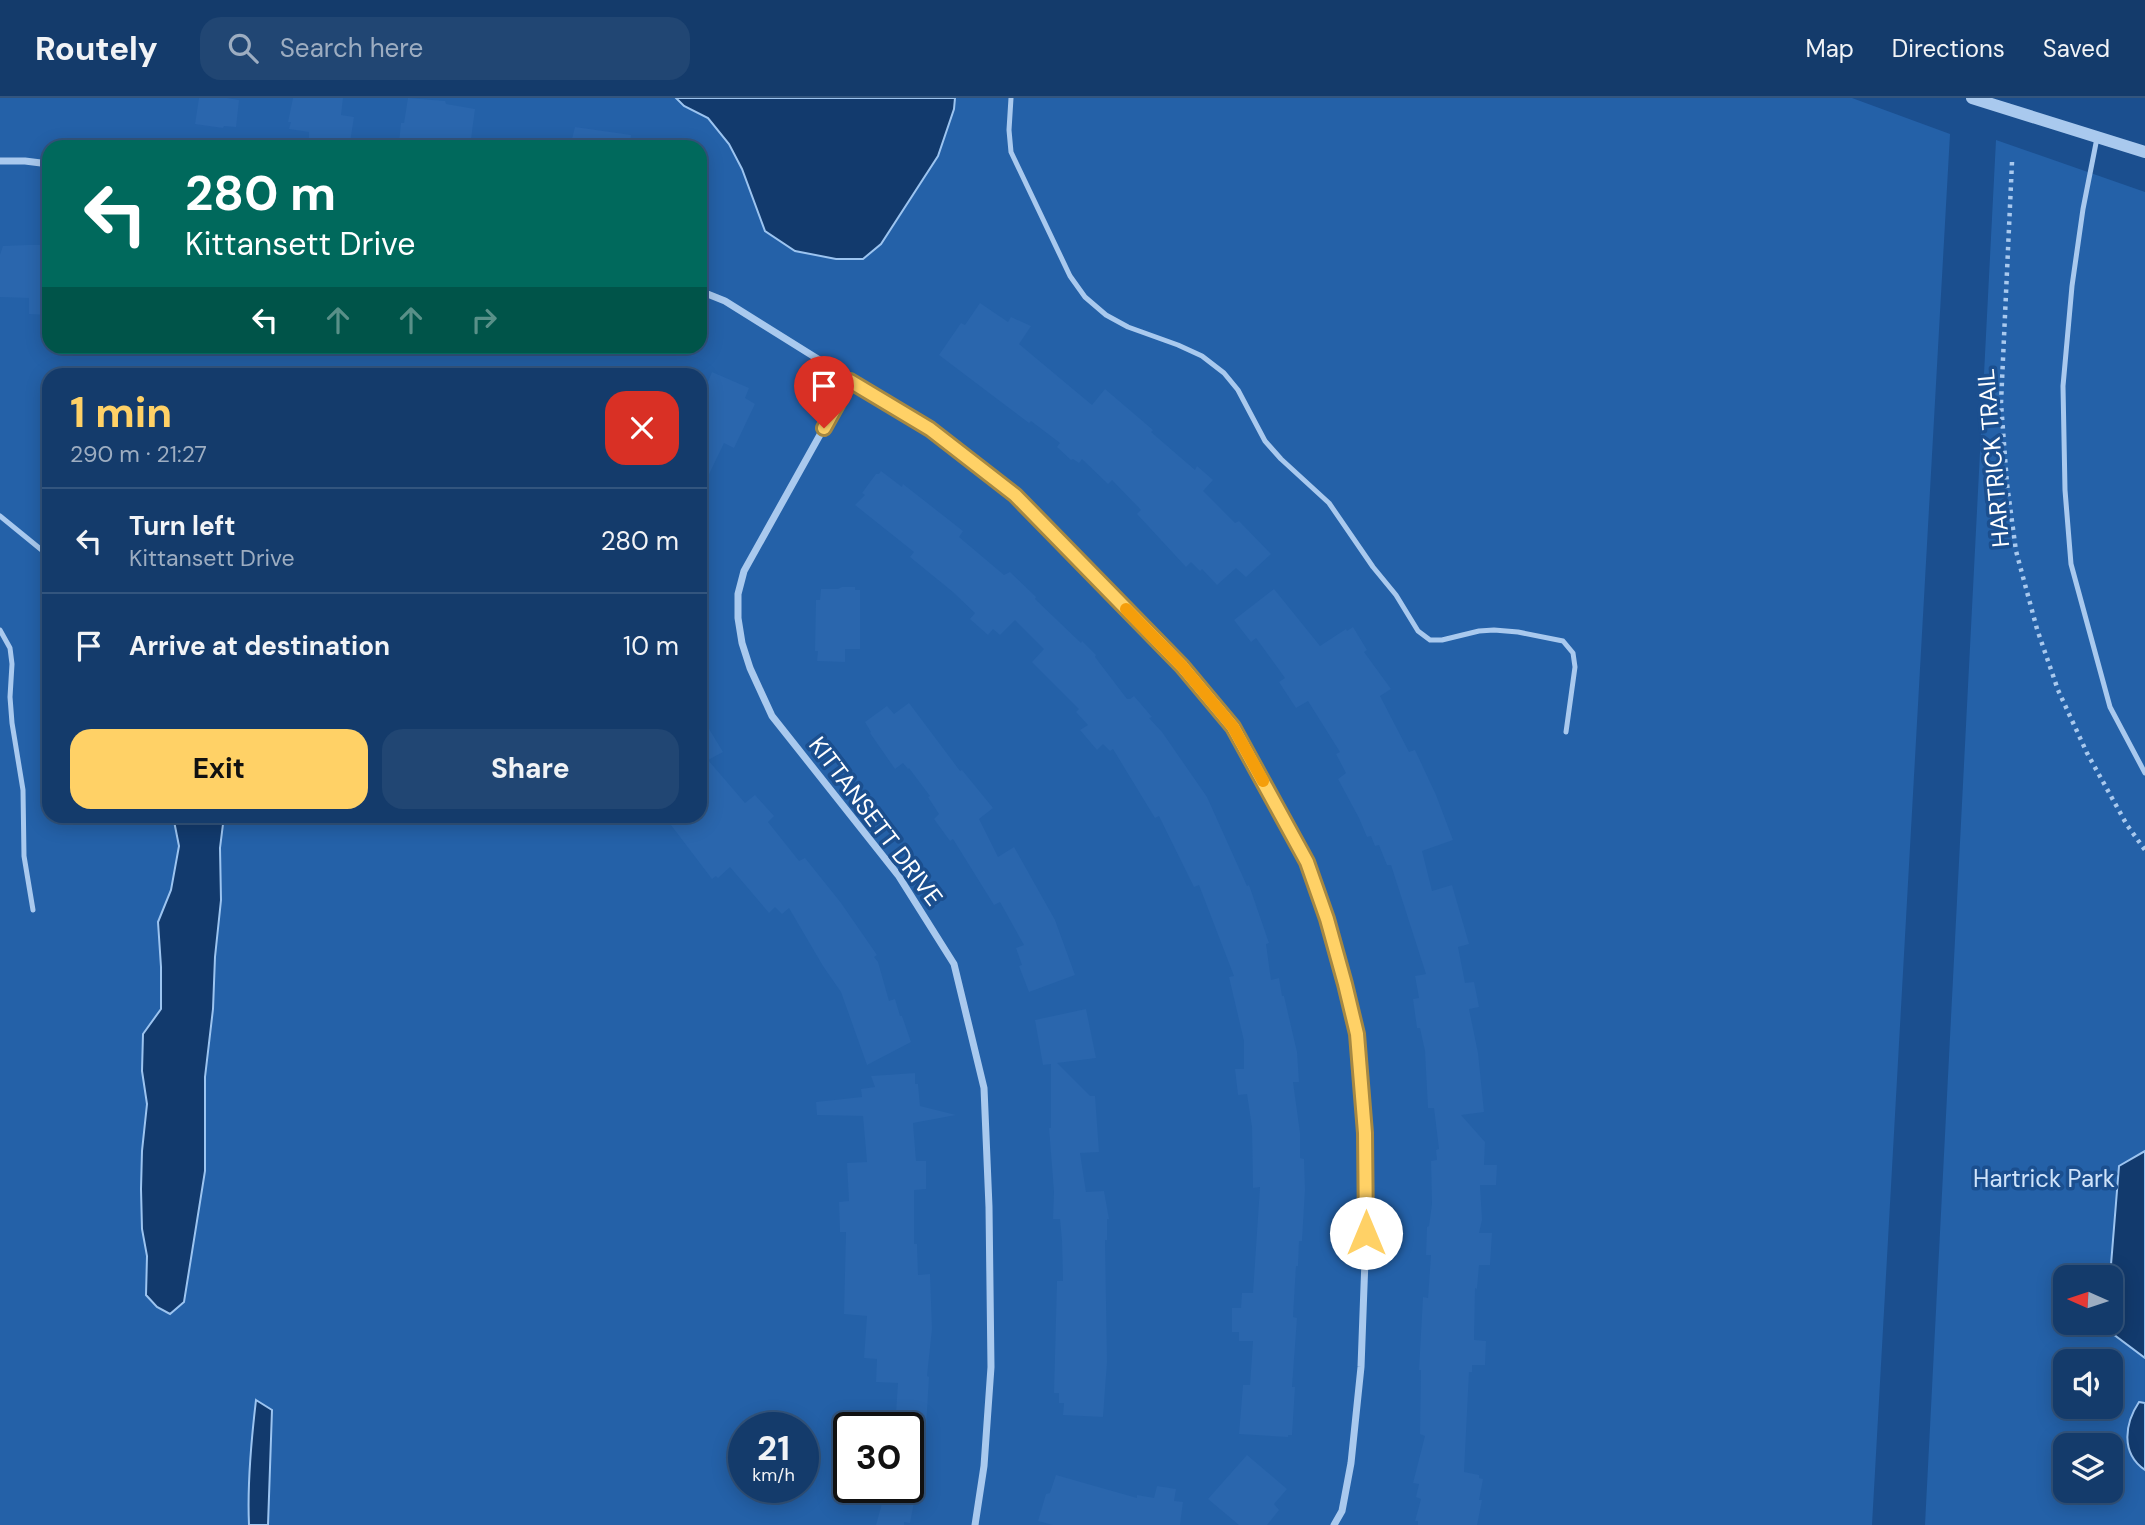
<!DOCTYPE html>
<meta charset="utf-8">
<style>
body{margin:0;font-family:"DM Sans",sans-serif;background:#214673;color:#f1f3f6;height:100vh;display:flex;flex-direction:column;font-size:26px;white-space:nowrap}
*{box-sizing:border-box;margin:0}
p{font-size:23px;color:#9dadc1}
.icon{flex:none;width:38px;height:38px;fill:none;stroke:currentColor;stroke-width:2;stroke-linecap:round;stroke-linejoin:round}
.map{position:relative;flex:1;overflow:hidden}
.side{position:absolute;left:42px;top:270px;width:665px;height:455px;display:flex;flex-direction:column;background:#143b6b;border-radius:21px;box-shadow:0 4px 18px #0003,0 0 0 2px #33557e}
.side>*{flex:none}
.guide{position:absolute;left:42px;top:42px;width:665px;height:214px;border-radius:21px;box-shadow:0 4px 18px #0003,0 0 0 2px #33557e;background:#00695c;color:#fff;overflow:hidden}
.needle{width:46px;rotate:273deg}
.tools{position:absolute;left:2053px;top:1167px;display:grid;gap:14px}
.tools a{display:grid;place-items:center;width:70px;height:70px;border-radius:14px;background:#143b6b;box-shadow:0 4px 18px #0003,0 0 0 2px #33557e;font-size:35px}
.speed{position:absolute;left:728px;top:1314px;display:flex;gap:14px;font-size:35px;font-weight:700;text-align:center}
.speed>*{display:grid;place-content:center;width:91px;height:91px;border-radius:50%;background:#143b6b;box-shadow:0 4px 18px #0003,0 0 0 2px #33557e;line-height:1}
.speed small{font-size:18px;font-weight:400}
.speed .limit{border:4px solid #111;border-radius:10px;background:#fff;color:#111}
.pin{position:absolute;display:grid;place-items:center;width:60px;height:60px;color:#fff;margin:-72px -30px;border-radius:50% 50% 50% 0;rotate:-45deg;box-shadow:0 0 7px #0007}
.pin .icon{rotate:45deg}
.me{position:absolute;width:77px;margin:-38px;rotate:0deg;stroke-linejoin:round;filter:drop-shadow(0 0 5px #0008)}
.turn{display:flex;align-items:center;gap:24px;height:147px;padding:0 28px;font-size:32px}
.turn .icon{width:91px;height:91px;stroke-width:2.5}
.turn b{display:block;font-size:49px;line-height:60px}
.lanes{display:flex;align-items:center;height:66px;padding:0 28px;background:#0003;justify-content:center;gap:35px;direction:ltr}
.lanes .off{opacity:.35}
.round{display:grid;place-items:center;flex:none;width:74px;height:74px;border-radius:21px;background:#214673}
.summary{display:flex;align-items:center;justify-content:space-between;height:119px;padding:0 28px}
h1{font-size:42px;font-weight:700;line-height:52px;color:#ffd166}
.primary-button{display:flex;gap:14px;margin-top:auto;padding:14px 28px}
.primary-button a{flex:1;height:80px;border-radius:21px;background:#ffd166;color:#111;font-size:28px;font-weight:700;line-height:80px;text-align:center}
.primary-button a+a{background:#214673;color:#f1f3f6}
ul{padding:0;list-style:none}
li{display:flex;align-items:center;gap:21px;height:105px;padding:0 28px;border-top:2px solid #33557e}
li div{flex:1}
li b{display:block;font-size:26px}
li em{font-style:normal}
header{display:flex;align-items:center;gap:42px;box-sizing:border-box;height:98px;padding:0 35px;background:#143b6b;border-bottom:2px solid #33557e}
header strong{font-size:33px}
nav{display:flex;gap:38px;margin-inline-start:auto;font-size:24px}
.search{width:490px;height:63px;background:#214673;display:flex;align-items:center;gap:18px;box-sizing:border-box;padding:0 24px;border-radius:21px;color:#9dadc1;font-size:26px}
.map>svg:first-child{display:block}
</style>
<header>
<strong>Routely</strong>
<div class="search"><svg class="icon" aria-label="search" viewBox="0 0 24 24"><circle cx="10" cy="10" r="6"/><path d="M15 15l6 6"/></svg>Search here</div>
<nav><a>Map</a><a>Directions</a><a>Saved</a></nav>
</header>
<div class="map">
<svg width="2145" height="1427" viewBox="0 0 2145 1427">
<rect width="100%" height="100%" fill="#1b4f8f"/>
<g fill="#2461a8" fill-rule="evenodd">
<path d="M 0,0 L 1852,0 L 1950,36 L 1872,1427 L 0,1427 ZM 49,49 L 700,49 L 700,248 L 49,248 ZM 49,276 L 700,276 L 700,718 L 49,718 ZM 744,1330 L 803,1330 L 803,1390 L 744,1390 ZM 849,1330 L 908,1330 L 908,1390 L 849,1390 Z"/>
<path d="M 1996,42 L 2145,94 L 2145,1427 L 1925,1427 ZM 2065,1180 L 2110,1180 L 2110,1225 L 2065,1225 ZM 2065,1264 L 2110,1264 L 2110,1309 L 2065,1309 ZM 2065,1348 L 2110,1348 L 2110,1393 L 2065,1393 Z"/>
</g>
<g fill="#123a6d" stroke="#9cc4f0" stroke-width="2">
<path d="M 676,0 L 955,0 L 954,11 L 938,58 L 881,146 L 863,161 L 836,161 L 795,153 L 765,133 L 742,71 L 729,46 L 708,20 L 684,8 Z"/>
<path d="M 173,718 L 224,718 L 220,750 L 221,802 L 215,859 L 213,911 L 205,979 L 205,1073 L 184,1204 L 170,1216 L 157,1209 L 146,1197 L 147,1158 L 142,1131 L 141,1091 L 142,1053 L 147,1006 L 142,973 L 143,936 L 161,911 L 161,869 L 158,824 L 171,792 L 179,748 Z"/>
<path d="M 2145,1053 L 2145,1260 L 2105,1230 L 2106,1225 L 2110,1225 L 2110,1179 L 2119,1068 Z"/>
<path d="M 256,1302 L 272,1312 L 268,1427 L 249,1427 C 247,1385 251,1344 256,1302 Z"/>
<path d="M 2139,1304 L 2145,1305 L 2145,1372 C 2120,1355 2125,1325 2139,1304 Z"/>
</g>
<g fill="#2a66ad">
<path d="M 199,0 L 227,0 L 239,2 L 236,29 L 224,28 L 223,30 L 195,26 Z"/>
<path d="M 293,0 L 343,0 L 341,17 L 354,19 L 350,45 L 337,43 L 337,46 L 309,41 L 309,34 L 289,31 L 291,24 L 288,24 Z"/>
<path d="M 408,0 L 445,3 L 446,6 L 475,11 L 470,49 L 418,49 L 418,47 L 399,44 L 401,25 L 404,25 Z"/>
<path d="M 575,29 L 631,37 L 630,49 L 570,49 Z"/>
<path d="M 28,147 L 49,147 L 49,217 L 29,216 L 29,200 L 0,199 L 0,157 L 3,148 Z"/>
<path d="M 980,205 L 1008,224 L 1011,219 L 1031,228 L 1019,246 L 1092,307 L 1105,291 L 1153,332 L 1151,334 L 1195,372 L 1197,368 L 1213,382 L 1203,393 L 1235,425 L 1239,423 L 1271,456 L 1246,479 L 1236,470 L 1217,487 L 1202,471 L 1200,473 L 1191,464 L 1186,469 L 1137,416 L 1141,412 L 1112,382 L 1108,386 L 1082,361 L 1079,365 L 1073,361 L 1071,362 L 1057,349 L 1060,345 L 1031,323 L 1029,325 L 939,257 L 961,225 L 965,227 Z"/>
<path d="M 712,274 L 749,290 L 745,300 L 755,306 L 734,350 L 724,345 L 700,395 L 700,303 Z"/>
<path d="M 881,373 L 902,389 L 903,386 L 963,433 L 959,439 L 1004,477 L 1010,474 L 1036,499 L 1035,501 L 1081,545 L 1082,543 L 1096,557 L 1095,559 L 1127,601 L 1130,601 L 1134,598 L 1152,619 L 1149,620 L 1162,634 L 1207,699 L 1247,788 L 1249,787 L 1269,845 L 1266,846 L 1271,882 L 1279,880 L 1282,898 L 1284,898 L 1297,954 L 1299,984 L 1293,984 L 1300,1035 L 1300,1060 L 1304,1061 L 1305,1091 L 1302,1143 L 1299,1143 L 1298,1168 L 1296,1168 L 1293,1219 L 1297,1220 L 1292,1289 L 1295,1289 L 1292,1337 L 1288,1337 L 1288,1339 L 1239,1336 L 1243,1287 L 1250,1287 L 1253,1243 L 1239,1243 L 1239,1234 L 1232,1234 L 1232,1210 L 1241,1210 L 1242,1195 L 1253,1195 L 1260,1089 L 1253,1090 L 1252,1029 L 1247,996 L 1238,997 L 1235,971 L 1244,971 L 1244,943 L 1229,879 L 1234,878 L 1199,787 L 1194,789 L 1159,718 L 1155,720 L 1113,651 L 1110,653 L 1103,646 L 1097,652 L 1080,632 L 1088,627 L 1076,614 L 1079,611 L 1032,564 L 1044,551 L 1015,522 L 1000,537 L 993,531 L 988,537 L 970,521 L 975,515 L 953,494 L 910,459 L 914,454 L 855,407 L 865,397 L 862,395 L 876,376 L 879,376 Z"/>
<path d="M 842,489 L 855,489 L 855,492 L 860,492 L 860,551 L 845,551 L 845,564 L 817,563 L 818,553 L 815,553 L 816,502 L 820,502 L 821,491 L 838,491 Z"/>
<path d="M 1274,491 L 1320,548 L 1346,531 L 1347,533 L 1353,529 L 1367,552 L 1364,554 L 1391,591 L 1380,598 L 1409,654 L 1415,652 L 1436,697 L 1453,742 L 1422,753 L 1432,793 L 1452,787 L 1469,846 L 1458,849 L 1465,885 L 1474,884 L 1479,909 L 1469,911 L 1478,955 L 1484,1014 L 1461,1017 L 1485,1044 L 1484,1067 L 1497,1067 L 1496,1087 L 1480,1087 L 1482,1122 L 1479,1135 L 1492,1135 L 1490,1167 L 1479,1167 L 1477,1191 L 1475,1190 L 1474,1242 L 1486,1243 L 1485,1267 L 1472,1267 L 1472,1274 L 1469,1274 L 1464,1374 L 1479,1377 L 1479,1380 L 1483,1381 L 1479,1402 L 1482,1402 L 1477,1427 L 1418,1427 L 1418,1423 L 1415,1423 L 1421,1401 L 1416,1399 L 1419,1386 L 1413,1385 L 1425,1338 L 1420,1336 L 1421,1272 L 1419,1272 L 1423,1199 L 1428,1200 L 1431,1157 L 1426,1157 L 1427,1129 L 1429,1128 L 1432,1106 L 1431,1063 L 1437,1062 L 1436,1052 L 1439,1051 L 1434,1010 L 1428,1010 L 1425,953 L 1420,930 L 1417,930 L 1413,901 L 1419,900 L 1415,878 L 1426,876 L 1391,767 L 1387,767 L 1379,747 L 1375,748 L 1371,738 L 1367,739 L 1359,720 L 1338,681 L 1346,675 L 1336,656 L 1340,654 L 1308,603 L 1296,610 L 1279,584 L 1285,580 L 1256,540 L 1251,544 L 1234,522 Z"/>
<path d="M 909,605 L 960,673 L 962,672 L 993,710 L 979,721 L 998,759 L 1014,749 L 1055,822 L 1075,877 L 1029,894 L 1019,868 L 1022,867 L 1016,850 L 1024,847 L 1000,804 L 994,807 L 953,741 L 950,743 L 934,721 L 939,716 L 928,699 L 930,698 L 909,670 L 908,671 L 903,665 L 895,671 L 870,635 L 871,634 L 865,624 L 887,608 L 894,616 Z"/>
<path d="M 700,616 L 723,654 L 708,662 L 745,705 L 755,697 L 774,718 L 768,724 L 799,763 L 805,760 L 841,805 L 877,857 L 874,859 L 878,864 L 889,903 L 895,901 L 900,918 L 902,918 L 911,944 L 867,967 L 841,894 L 823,868 L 789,810 L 782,816 L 775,809 L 769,815 L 730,769 L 718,780 L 716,778 L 712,781 L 671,727 L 681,718 L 700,718 Z"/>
<path d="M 1086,911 L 1096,960 L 1057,965 L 1090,998 L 1095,998 L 1099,1054 L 1080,1055 L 1086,1094 L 1104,1093 L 1109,1121 L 1107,1121 L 1107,1142 L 1105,1142 L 1107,1264 L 1103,1319 L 1063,1317 L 1064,1305 L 1059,1305 L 1059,1295 L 1054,1295 L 1057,1183 L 1063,1183 L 1062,1143 L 1060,1121 L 1053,1121 L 1054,1094 L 1049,1030 L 1051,1030 L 1051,966 L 1043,967 L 1035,922 Z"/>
<path d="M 915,975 L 915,986 L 918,986 L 920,1008 L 956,1017 L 913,1025 L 916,1063 L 926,1063 L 926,1091 L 914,1092 L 914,1146 L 917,1146 L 918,1177 L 930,1176 L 932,1231 L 927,1278 L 929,1279 L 926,1330 L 895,1330 L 898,1285 L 876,1284 L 877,1261 L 864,1260 L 867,1218 L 844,1216 L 846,1134 L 840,1134 L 839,1104 L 849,1103 L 847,1065 L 867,1064 L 863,1018 L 817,1017 L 816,1004 L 862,999 L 861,991 L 875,989 L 871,978 Z"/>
<path d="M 1247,1357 L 1287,1391 L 1274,1406 L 1279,1412 L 1267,1427 L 1239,1427 L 1208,1401 Z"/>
<path d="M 1056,1377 L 1137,1400 L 1137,1397 L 1154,1400 L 1157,1388 L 1176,1391 L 1174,1403 L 1183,1404 L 1180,1427 L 1053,1427 L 1038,1423 L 1046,1396 L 1050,1395 Z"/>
<path d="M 884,1398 L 914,1404 L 910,1425 L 904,1424 L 904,1427 L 876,1427 Z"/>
</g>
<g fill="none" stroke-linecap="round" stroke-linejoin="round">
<path stroke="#a9c9ee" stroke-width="4.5" stroke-dasharray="3.5 5" stroke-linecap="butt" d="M 2012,64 L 2001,305 L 2007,386 L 2016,453 L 2037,531 L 2058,592 L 2087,655 L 2127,727 L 2145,752"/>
<g stroke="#a9c9ee" stroke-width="5">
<path d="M 1011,0 L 1009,32 L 1011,54 L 1070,178 L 1085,199 L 1106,217 L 1128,229 L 1178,247 L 1202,258 L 1224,275 L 1238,292 L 1265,343 L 1281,361 L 1329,405 L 1373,469 L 1396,497 L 1418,533 L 1430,542 L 1442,542 L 1479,533 L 1494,532 L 1518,534 L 1563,543 L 1573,555 L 1575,569 L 1566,634"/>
<path d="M 2097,40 L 2083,111 L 2072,188 L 2063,288 L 2065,392 L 2071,466 L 2110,609 L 2145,675"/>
<path d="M 0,418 L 49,458"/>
<path d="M 0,532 L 10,550 L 12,566 L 10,599 L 12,625 L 23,692 L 24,758 L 33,812"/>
</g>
<g stroke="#a9c9ee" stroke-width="7">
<path d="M 0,63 L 25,63 L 49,66"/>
<path d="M 700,193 L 725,203 L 930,331 L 1015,397 L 1182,568 L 1233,629 L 1307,764 L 1327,821 L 1357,936 L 1365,1035 L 1366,1135 L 1361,1269 L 1351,1365 L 1342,1413 L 1334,1427"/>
<path d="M 850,283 L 744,473 L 738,496 L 738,520 L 742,545 L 750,570 L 772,618 L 898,777 L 954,866 L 984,990 L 989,1109 L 991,1269 L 984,1368 L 975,1427"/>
</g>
<path stroke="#a9c9ee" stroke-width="12" d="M 1972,0 L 2145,54"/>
</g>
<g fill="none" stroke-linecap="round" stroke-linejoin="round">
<g stroke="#a68842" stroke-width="18">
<path id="route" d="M 824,330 L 850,283 L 930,331 L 1015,397 L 1182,568 L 1233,629 L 1307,764 L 1327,821 L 1345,886 L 1357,936 L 1359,961 L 1365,1035 L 1366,1135"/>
</g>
<use href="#route" stroke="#ffd166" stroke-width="12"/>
<path stroke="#f59e0b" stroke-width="12" d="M 1126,511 L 1182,568 L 1233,629 L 1263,683"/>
</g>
<g text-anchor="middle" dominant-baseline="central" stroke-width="7" stroke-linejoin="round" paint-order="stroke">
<g font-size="24" fill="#fff" stroke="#1b4f8f">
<text transform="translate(1993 360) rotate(-95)">HARTRICK TRAIL</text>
<text transform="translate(876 723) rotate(53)">KITTANSETT DRIVE</text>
</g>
<g font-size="24" fill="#cfe3fa" stroke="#1b4f8f">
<text x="2044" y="1080">Hartrick Park</text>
</g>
</g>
</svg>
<div class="tools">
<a><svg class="needle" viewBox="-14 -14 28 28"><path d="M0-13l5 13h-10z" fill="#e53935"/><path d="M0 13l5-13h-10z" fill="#9dadc1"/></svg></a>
<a><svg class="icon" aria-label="sound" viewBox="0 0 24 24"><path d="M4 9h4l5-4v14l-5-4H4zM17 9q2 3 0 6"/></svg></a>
<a><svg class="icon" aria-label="layers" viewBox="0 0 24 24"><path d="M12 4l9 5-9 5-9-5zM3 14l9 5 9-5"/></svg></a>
</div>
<div class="speed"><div>21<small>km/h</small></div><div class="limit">30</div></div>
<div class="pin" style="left:824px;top:330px;background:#d93025"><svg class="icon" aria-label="arrive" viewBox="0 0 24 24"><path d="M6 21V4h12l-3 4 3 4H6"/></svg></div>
<svg class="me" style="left:1366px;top:1135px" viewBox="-20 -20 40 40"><circle r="19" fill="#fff"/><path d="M0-13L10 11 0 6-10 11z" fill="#ffd166"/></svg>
<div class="guide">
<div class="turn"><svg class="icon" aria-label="left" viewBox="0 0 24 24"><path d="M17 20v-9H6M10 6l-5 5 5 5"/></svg><div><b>280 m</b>Kittansett Drive</div></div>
<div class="lanes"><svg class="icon" aria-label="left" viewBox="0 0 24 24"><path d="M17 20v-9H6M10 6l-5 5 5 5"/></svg><svg class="icon off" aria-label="ahead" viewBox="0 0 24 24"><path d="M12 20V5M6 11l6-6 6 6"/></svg><svg class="icon off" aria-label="ahead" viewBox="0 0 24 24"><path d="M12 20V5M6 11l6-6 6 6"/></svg><svg class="icon off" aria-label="right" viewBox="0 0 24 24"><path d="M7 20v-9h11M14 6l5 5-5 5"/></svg></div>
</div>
<section class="side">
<div class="summary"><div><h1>1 min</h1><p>290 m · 21:27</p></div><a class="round" style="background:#d93025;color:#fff"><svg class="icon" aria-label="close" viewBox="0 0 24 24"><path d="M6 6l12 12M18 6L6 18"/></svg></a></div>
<ul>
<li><svg class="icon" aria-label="left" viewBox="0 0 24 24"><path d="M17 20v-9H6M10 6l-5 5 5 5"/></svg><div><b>Turn left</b><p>Kittansett Drive</p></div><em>280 m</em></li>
<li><svg class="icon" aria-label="arrive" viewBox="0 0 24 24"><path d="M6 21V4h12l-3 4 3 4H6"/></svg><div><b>Arrive at destination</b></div><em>10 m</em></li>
</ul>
<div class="primary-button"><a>Exit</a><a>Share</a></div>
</section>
</div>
